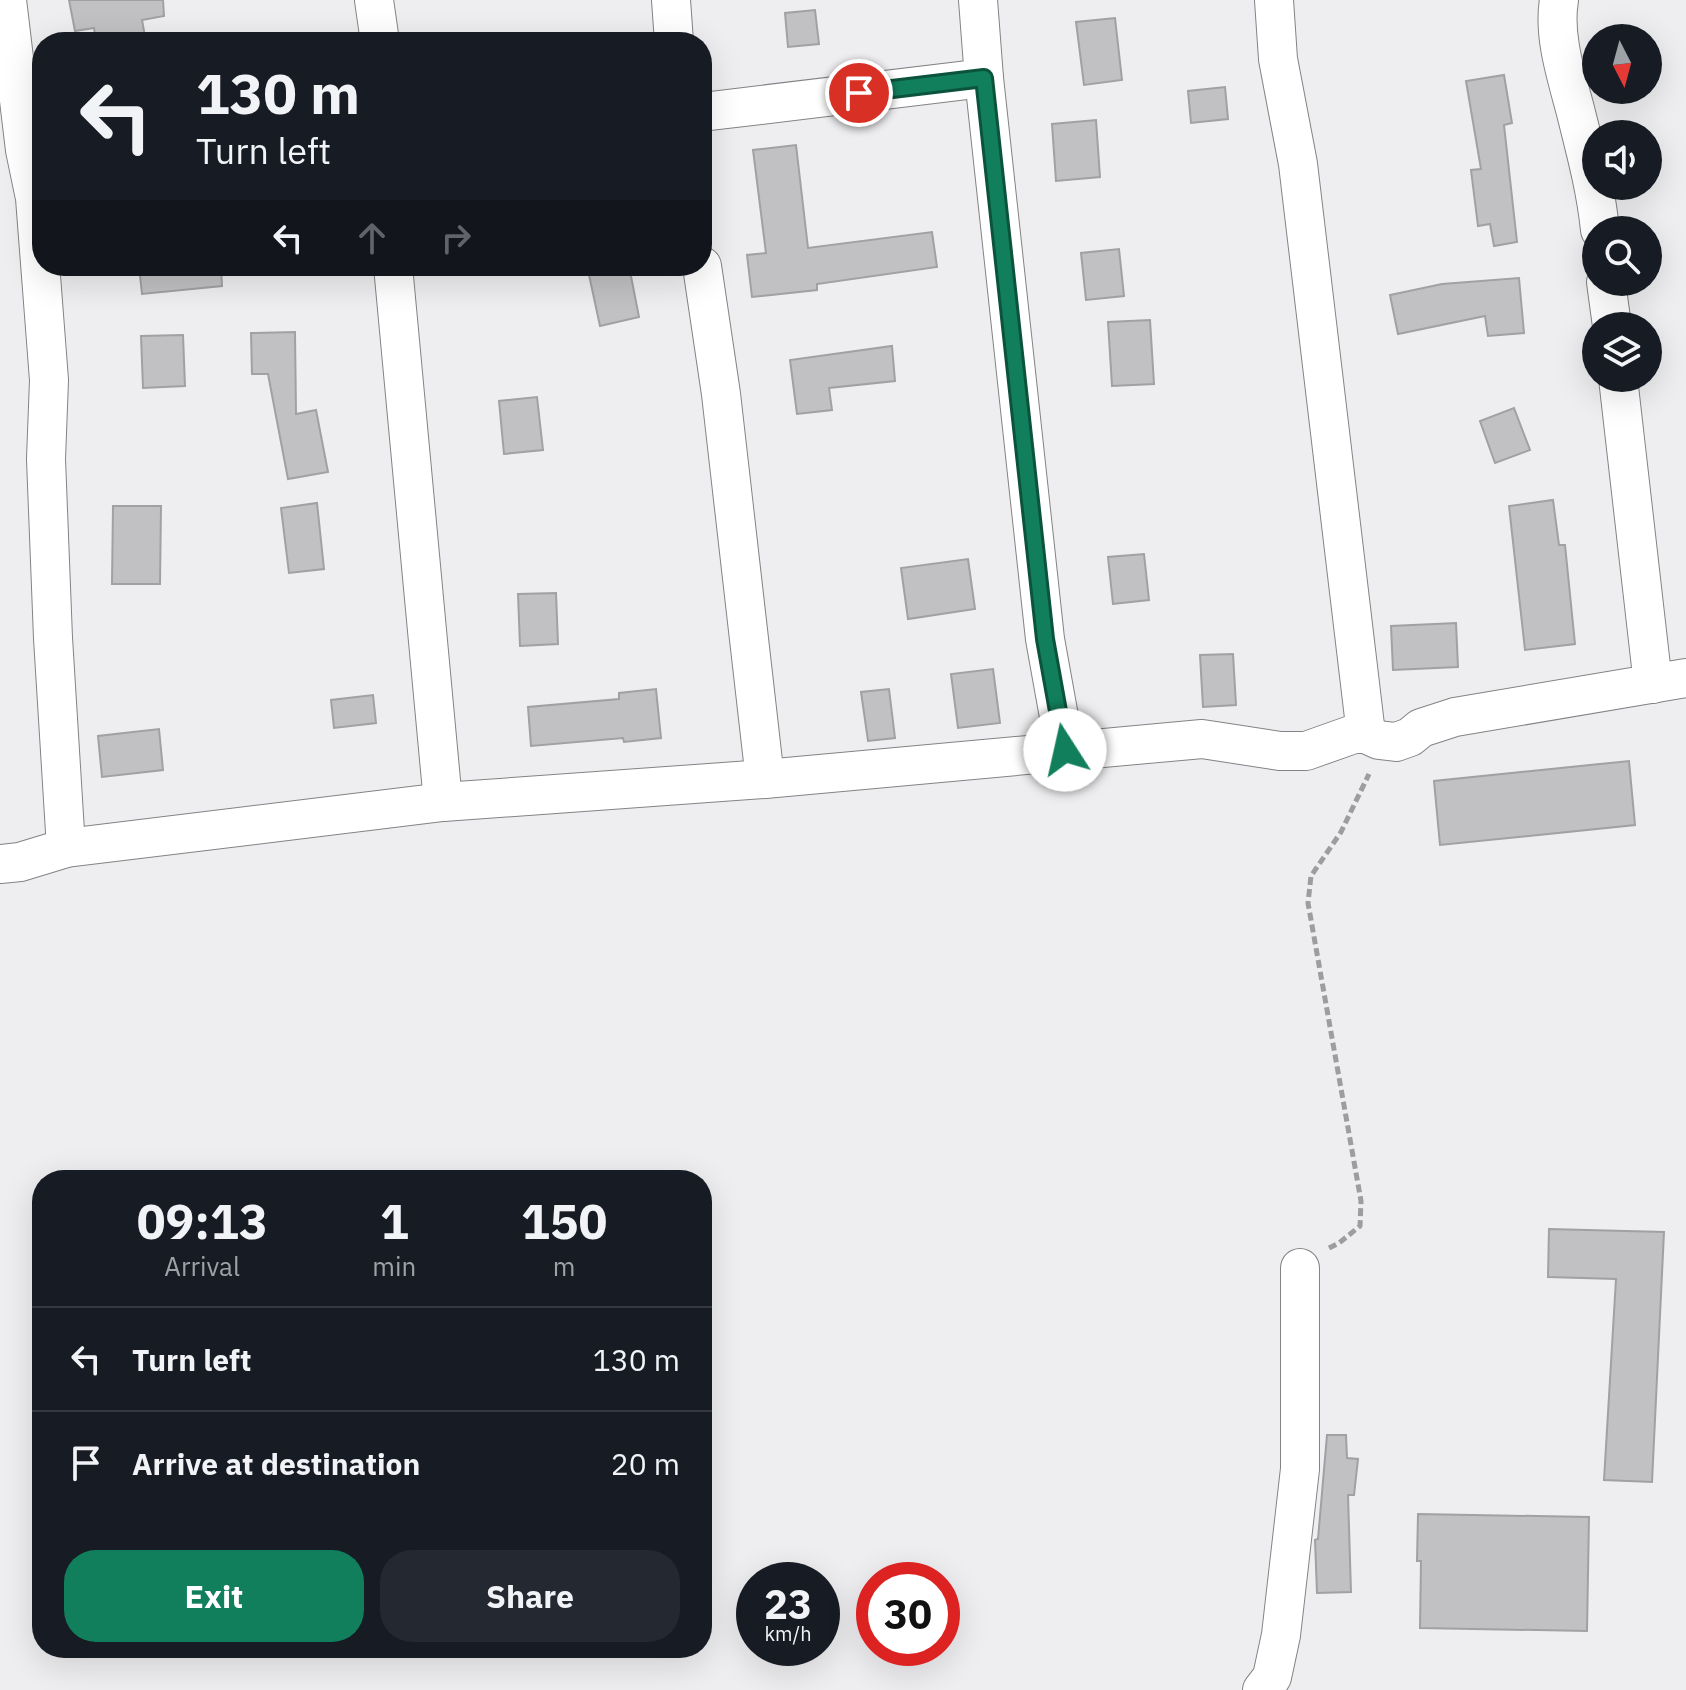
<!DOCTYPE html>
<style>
body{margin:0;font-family:"IBM Plex Sans",sans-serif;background:#242831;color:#f1f3f6;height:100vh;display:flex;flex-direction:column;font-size:30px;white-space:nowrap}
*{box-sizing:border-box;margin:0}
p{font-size:26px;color:#9ea1a6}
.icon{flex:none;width:44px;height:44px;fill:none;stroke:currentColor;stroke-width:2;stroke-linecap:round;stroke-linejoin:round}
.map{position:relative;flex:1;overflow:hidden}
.side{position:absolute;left:32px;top:1170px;width:680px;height:488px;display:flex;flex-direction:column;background:#171b24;border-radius:32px;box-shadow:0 8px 32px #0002}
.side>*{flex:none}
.top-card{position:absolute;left:32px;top:32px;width:680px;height:244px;border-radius:32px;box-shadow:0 8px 32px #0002;background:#171b24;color:#f1f3f6;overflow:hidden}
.needle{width:52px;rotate:174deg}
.buttons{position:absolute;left:1582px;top:24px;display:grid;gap:16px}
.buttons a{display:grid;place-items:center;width:80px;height:80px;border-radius:50%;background:#171b24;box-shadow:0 8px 32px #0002;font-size:40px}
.speed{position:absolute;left:736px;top:1562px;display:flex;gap:16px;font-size:40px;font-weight:700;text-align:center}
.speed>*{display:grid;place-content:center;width:104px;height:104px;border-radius:50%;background:#171b24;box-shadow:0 8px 32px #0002;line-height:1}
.speed small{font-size:20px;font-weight:400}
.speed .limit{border:12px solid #d22;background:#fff;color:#111}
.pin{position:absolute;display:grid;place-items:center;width:68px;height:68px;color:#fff;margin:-34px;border:4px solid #fff;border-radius:50%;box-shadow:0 2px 8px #0007}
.me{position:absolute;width:88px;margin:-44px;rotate:350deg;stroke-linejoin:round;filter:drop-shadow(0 0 6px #0008)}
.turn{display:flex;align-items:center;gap:28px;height:168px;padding:0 32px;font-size:36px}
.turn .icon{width:104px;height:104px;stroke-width:2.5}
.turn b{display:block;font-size:56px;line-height:68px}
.lanes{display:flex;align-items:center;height:76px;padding:0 32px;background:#0003;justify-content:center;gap:40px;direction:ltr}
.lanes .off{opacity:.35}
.eta{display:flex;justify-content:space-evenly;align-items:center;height:136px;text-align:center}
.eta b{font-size:48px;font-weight:700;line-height:56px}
.cta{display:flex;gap:16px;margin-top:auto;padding:16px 32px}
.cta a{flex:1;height:92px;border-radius:32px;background:#117f5c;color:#fff;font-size:32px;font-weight:700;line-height:92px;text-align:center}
.cta a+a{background:#242831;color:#f1f3f6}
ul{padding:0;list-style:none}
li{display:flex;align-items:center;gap:24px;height:104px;padding:0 32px;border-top:2px solid #363941}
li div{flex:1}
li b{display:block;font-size:30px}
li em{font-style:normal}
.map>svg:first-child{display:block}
</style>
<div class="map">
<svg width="1686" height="1690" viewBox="0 0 1686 1690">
<rect width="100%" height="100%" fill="#eeeef0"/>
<g fill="#c1c0c2" stroke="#a1a1a3" stroke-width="2">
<path d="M 69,0 L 163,0 L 164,16 L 142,20 L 146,42 L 96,42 L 94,28 L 75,31 Z"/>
<path d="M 815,10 L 819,44 L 788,47 L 785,13 Z"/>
<path d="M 1115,18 L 1122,80 L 1084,85 L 1076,22 Z"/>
<path d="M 1504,75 L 1512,123 L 1504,125 L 1517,242 L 1494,246 L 1490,224 L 1478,226 L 1471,170 L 1481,169 L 1466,81 Z"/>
<path d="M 1225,87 L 1228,119 L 1191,123 L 1188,91 Z"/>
<path d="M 1096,120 L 1100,177 L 1056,181 L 1052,124 Z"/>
<path d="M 796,145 L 808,248 L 932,232 L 937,267 L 817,284 L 817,290 L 752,297 L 747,255 L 766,253 L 753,150 Z"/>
<path d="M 1119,249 L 1124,296 L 1086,300 L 1081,253 Z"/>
<path d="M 139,266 L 221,266 L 222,286 L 142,294 Z"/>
<path d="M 629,266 L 639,317 L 600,326 L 589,275 Z"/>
<path d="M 1519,278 L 1524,333 L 1488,336 L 1485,316 L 1398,334 L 1390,295 L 1442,284 Z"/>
<path d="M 1150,320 L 1154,384 L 1112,386 L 1108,322 Z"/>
<path d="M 295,332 L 296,414 L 316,410 L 328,472 L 288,479 L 268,374 L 252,374 L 251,333 Z"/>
<path d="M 183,335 L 185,386 L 143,388 L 141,336 Z"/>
<path d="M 892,346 L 895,381 L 829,388 L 832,410 L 797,414 L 790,360 Z"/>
<path d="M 537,397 L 543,450 L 504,454 L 499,401 Z"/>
<path d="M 1514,408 L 1530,450 L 1495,463 L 1480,421 Z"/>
<path d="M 1553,500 L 1559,545 L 1565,545 L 1575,644 L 1525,650 L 1509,506 Z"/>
<path d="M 317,503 L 324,569 L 289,573 L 281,508 Z"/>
<path d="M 113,506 L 161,506 L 160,584 L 112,584 Z"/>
<path d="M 1144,554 L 1149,600 L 1113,604 L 1108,557 Z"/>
<path d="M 968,559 L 975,609 L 908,619 L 901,568 Z"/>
<path d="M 556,593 L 558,644 L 520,646 L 518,594 Z"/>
<path d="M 1456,623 L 1458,667 L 1393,670 L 1391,626 Z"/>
<path d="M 1233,654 L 1236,705 L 1203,707 L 1200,655 Z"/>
<path d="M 993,669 L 1000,723 L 958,728 L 951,674 Z"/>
<path d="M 656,689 L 661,738 L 624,742 L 623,738 L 531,746 L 528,707 L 619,699 L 619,693 Z"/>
<path d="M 889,689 L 895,738 L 868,741 L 861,692 Z"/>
<path d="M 373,695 L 376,723 L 334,728 L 331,700 Z"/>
<path d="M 159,729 L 163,770 L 102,777 L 98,736 Z"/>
<path d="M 1629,761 L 1635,825 L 1440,845 L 1434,781 Z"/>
<path d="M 1549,1229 L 1664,1232 L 1652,1482 L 1604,1480 L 1616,1279 L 1548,1277 Z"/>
<path d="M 1327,1435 L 1346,1435 L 1347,1458 L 1358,1459 L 1354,1495 L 1348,1495 L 1351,1592 L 1317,1593 L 1315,1540 L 1318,1539 Z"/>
<path d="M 1418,1514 L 1589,1517 L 1587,1631 L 1420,1628 L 1421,1561 L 1417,1561 Z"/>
</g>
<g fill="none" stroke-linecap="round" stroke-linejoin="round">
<g stroke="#838385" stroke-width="40">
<g id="minor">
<path d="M 7,0 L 25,150 L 35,198 L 49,380 L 46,459 L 53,638 L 66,848"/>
<path d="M 374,0 L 380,42"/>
<path d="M 671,0 L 674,42"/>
<path d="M 978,0 L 984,78 L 1045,639 L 1065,750"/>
<path d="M 1274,0 L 1278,59 L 1298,164 L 1366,734"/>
<path d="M 1559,0 C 1553,35 1566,75 1575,109 C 1585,149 1596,189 1600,230"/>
<path d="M 702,112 L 984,78"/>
<path d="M 393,266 L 443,802"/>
<path d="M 702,266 L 721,394 L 765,779"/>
<path d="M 1606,282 L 1612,326"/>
<path d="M 1618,378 L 1653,684"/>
<path d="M 0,864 L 20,862 L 66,848 L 443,802 L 765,779 L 1202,739 L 1280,751 L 1306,751 L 1354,734 L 1366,734 L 1379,740 L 1396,742 L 1410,737 L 1421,728 L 1455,717 L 1686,678"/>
<path d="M 1262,1690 L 1272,1677 L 1281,1635 L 1300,1469 L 1300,1268"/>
</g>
</g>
<path stroke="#9d9d9e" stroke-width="5" stroke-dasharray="8 4" stroke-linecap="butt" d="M 1329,1248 L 1339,1243 L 1360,1226 L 1361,1201 L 1308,903 L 1311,876 L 1341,832 L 1369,774"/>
<use href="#minor" stroke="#fff" stroke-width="38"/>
</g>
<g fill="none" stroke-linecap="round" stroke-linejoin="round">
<g stroke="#0b533c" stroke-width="20">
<path id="route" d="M 859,93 L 984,78 L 1045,639 L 1065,750"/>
</g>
<use href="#route" stroke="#117f5c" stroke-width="14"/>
</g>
</svg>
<div class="buttons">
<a><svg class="needle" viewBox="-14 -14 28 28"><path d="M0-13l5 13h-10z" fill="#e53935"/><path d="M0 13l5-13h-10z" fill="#9ea1a6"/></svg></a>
<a><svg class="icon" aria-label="sound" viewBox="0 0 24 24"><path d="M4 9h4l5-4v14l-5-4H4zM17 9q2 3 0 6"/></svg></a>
<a><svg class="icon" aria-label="search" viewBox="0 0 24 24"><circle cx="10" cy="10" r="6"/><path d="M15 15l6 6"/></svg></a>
<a><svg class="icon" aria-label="layers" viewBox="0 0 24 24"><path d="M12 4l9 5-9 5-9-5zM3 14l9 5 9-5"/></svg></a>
</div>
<div class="speed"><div>23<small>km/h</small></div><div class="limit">30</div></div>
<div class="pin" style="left:859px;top:93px;background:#d93025"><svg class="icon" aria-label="arrive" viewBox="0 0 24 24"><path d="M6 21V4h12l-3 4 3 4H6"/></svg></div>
<svg class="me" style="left:1065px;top:750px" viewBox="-20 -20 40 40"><circle r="19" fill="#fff"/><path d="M0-13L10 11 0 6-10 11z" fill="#117f5c"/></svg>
<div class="top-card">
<div class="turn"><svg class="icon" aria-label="left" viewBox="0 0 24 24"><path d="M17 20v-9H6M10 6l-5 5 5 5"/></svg><div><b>130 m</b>Turn left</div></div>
<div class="lanes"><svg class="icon" aria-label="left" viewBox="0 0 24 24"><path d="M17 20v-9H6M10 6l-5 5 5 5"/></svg><svg class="icon off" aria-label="ahead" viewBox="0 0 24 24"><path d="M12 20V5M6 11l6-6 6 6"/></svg><svg class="icon off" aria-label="right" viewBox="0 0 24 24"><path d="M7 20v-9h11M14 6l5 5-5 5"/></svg></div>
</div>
<section class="side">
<div class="eta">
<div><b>09:13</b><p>Arrival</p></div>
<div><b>1</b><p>min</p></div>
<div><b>150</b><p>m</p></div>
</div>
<ul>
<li><svg class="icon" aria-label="left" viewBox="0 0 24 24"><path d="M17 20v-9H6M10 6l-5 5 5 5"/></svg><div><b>Turn left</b></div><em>130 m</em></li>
<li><svg class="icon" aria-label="arrive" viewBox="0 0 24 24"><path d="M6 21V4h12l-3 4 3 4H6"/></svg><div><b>Arrive at destination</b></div><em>20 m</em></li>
</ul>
<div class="cta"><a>Exit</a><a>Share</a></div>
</section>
</div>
